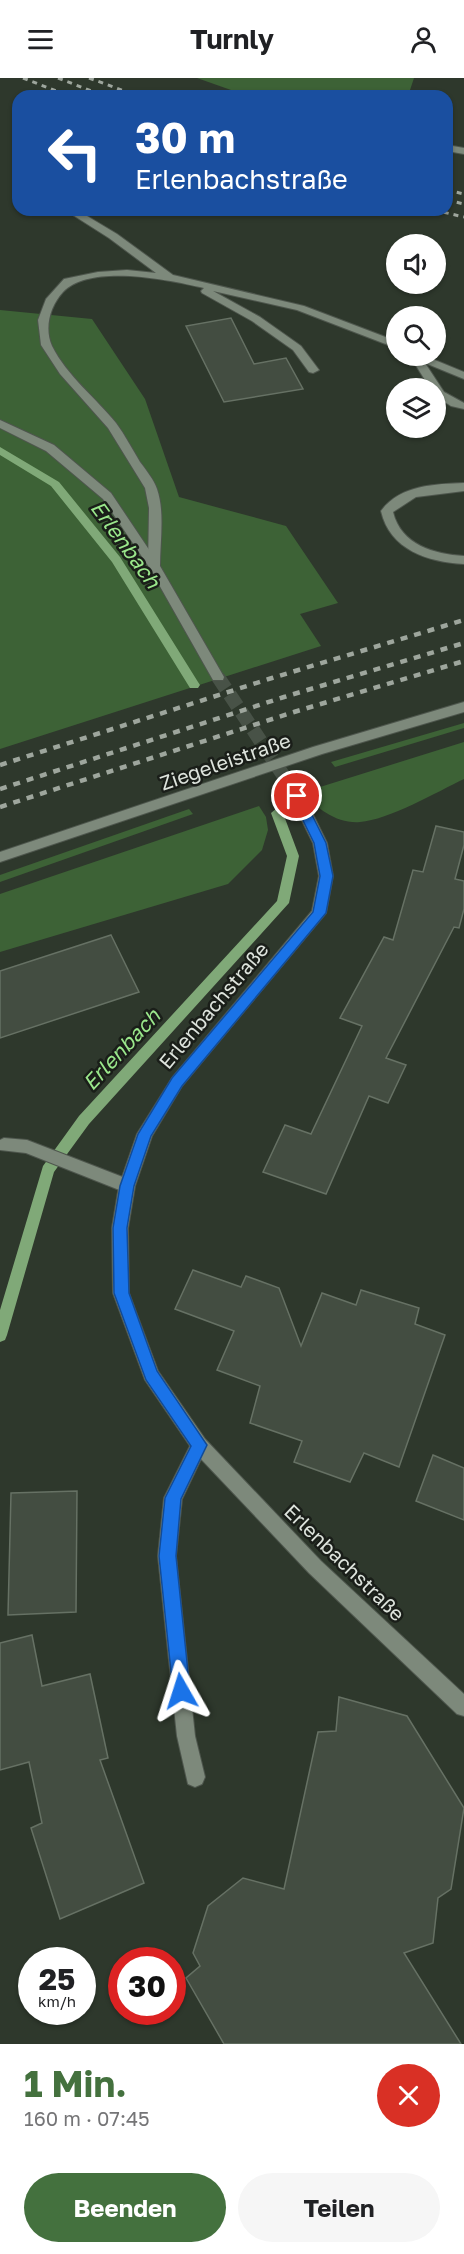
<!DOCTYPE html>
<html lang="de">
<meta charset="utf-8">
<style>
body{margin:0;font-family:"Golos Text",sans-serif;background:#f6f6f6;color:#202124;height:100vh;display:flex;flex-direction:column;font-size:22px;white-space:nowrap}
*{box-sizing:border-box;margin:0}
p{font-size:20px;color:#757577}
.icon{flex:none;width:33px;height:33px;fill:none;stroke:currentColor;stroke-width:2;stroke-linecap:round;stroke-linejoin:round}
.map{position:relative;height:1966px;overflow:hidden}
.sheet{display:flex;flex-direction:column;background:#fff;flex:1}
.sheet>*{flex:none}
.hud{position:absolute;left:12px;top:12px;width:441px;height:126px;border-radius:18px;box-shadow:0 2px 4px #0004;background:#1a4fa0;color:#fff;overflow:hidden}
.fabs{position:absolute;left:386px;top:156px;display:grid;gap:12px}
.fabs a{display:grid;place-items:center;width:60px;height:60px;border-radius:50%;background:#fff;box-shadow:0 2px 4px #0004;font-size:30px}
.speed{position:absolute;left:18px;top:1869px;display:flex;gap:12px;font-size:30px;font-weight:700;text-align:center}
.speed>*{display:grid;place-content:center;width:78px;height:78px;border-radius:50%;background:#fff;box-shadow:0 2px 4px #0004;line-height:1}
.speed small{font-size:15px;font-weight:400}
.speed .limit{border:9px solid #d22;background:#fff;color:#111}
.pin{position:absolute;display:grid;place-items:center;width:51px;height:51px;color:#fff;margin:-26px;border:3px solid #fff;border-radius:50%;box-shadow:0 2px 6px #0007}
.me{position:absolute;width:66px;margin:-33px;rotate:354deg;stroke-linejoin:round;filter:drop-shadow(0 0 4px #0008)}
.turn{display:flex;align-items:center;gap:21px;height:126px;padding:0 24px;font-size:27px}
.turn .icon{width:78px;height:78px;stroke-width:2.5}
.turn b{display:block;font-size:42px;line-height:51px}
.round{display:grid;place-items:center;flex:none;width:63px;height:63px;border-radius:32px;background:#f6f6f6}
.summary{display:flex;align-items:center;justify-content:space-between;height:102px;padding:0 24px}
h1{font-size:36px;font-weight:700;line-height:45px;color:#44713e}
.button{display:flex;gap:12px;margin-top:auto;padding:12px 24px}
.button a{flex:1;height:69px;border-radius:36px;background:#44713e;color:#fff;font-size:24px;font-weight:700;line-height:69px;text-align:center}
.button a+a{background:#f6f6f6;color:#202124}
header{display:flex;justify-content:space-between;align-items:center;height:78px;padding:0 24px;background:#fff;font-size:27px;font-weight:700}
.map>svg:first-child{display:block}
</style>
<header><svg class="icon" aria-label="menu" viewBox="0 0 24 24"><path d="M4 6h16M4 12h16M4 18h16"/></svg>Turnly<svg class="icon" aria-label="person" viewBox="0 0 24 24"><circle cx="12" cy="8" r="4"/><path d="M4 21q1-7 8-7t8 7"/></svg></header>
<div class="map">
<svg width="464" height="1966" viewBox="0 0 464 1966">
<rect width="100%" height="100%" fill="#2e382c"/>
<g fill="#3d6236">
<path d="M 197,0 L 414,0 L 408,18 L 248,18 Z"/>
<path d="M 0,232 L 92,241 L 145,321 L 179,419 L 286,448 L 338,525 L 300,536 L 321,568 L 0,671 Z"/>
<path d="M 464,645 L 464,650 L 335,689 L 331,684 Z"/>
<path d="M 464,664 L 464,701 C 437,714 388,742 360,744 C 338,746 316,731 304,714 Z"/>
<path d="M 259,728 L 266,739 L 268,752 L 262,772 L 228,806 L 0,874 L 0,816 Z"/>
<path d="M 189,731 L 193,736 L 0,804 L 0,797 Z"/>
</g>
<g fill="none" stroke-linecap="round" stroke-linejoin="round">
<g fill="#80a978" fill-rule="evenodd">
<path d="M 0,369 L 59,404 L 120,479 L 198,604 L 200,607 L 198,610 L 190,610 L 112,484 L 51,408 L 0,377 Z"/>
<path d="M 277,730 L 283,735 L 299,778 L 289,825 L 89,1046 L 54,1094 L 7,1257 L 5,1262 L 0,1264 L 0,1232 L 43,1088 L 79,1038 L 277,823 L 287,778 L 271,735 Z"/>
</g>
</g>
<g fill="#434d41" stroke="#667164" stroke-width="1.5">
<path d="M 231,240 L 254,286 L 286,280 L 303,311 L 224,324 L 186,248 Z"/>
<path d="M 436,748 L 464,754 L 464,767 L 455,801 L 464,803 L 464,831 L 459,850 L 454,849 L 386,980 L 406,987 L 388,1025 L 369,1018 L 326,1116 L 263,1094 L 285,1047 L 311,1056 L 362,948 L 340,940 L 384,859 L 393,862 L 413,792 L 423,794 Z"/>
<path d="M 111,857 L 139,914 L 0,960 L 0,893 Z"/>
<path d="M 193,1192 L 241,1209 L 246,1198 L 279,1210 L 301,1268 L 322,1215 L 356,1227 L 361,1212 L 419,1230 L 415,1246 L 445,1257 L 399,1389 L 364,1375 L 350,1404 L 294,1384 L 302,1363 L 250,1345 L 260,1308 L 217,1292 L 234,1253 L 175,1231 Z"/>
<path d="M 433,1377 L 464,1390 L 464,1442 L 416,1423 Z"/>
<path d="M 77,1413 L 76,1534 L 8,1537 L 11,1415 Z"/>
<path d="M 32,1557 L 42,1608 L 90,1596 L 108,1680 L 100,1682 L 144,1805 L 60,1841 L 31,1750 L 42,1745 L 29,1684 L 0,1692 L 0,1565 Z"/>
<path d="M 339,1619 L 407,1638 L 464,1730 L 451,1811 L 438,1820 L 433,1865 L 404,1875 L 461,1966 L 224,1966 L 186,1900 L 200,1888 L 193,1875 L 208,1828 L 243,1800 L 284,1811 L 318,1654 L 336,1653 Z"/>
</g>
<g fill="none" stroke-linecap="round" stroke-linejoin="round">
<path stroke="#485247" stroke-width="14" stroke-dasharray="14 7" stroke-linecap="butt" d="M 218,599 L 297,718"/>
<g stroke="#4e564d" stroke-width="2">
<g id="lane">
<path d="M 65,132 L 77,132 L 117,156 L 173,197 L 304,228 L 396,263 L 396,270 L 297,232 L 213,213 L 260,239 L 301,268 L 319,292 L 313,295 L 309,294 L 293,272 L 252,243 L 202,215 L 201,213 L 204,210 C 169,202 91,185 63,214 C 50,228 44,250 52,268 C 67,298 96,320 116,345 C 125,357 132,371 140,384 C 146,392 154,402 157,411 C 165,434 160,464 160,488 L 154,492 L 148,488 L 149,430 L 145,410 L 108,350 L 60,296 L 41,267 L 38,242 L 46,221 L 64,201 L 98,194 L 127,192 L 156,195 L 109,160 Z"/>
<path d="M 410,278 L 425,278 L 464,294 L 464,301 L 425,285 L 444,314 L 464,325 L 464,331 L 451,328 L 437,319 L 435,310 L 430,310 Z"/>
<path d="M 464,405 L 464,413 L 416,419 L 393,434 C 401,467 434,476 464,478 L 464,486 C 428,484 390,472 381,433 C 400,407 435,406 464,405 Z"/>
<path d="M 4,1060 L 27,1062 L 133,1103 L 135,1108 L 133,1113 L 127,1115 L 26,1075 L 0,1072 L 0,1062 Z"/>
</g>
</g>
<g stroke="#4e564d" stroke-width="2">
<g id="street">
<path d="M 447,67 L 464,70 L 464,76 L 447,73 Z"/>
<path d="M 0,342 L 54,367 L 111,415 L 160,488 L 224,599 L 223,602 L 213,602 L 149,489 L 103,421 L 46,373 L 0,350 Z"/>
<path d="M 297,713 L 302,714 L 327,765 L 333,798 L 326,835 L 182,1008 L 152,1058 L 135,1108 L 128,1150 L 129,1215 L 158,1293 L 205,1361 L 321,1483 L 464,1616 L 464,1638 L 457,1636 L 309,1495 L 201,1381 L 182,1421 L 176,1478 L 195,1658 L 205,1699 L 202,1706 L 195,1709 L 188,1706 L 177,1658 L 158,1478 L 164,1420 L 190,1368 L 145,1302 L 113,1215 L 112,1150 L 119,1108 L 137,1056 L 172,1000 L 312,833 L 319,798 L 313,765 L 290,718 Z"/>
</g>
</g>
<g stroke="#4e564d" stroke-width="2">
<path id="secondary" d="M 464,624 L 464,634 L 322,676 L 0,784 L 0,774 L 313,669 Z"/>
</g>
<use href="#lane" fill="#7d897b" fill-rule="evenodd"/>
<use href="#street" fill="#7d897b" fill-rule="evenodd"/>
<use href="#secondary" fill="#7d897b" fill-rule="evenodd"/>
<g stroke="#9ea69d" stroke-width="3" stroke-dasharray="5 5" stroke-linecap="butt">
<path d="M 23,0 L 69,18"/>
<path d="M 58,0 L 104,18"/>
<path d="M 89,0 L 138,18"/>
<path d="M 447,112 L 464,116"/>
<path d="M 447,122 L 464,126"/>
<path d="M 434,132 L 464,139"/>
</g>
<g stroke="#9ea69d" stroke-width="4.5" stroke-dasharray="7 7" stroke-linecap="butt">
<path d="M 0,687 L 272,600 L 464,542"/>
<path d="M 0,711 L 284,619 L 464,565"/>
<path d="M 0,729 L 294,634 L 464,583"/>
</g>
</g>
<path fill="#1a73e8" stroke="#114b97" stroke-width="1.5" d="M 297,714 L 301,715 L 326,765 L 333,798 L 326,835 L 182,1008 L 151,1058 L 134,1108 L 127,1150 L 129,1215 L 157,1293 L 207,1367 L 181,1421 L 176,1478 L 190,1613 L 187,1619 L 181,1621 L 175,1619 L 173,1613 L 159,1478 L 165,1420 L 191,1368 L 146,1302 L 114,1215 L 113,1150 L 120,1108 L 138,1056 L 172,1000 L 313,834 L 320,798 L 317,782 L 314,765 L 291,718 Z"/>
<g text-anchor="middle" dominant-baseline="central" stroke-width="5" stroke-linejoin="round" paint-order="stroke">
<g font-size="20" fill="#dee4dd" stroke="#1a1e19">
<text transform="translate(225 683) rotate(-19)">Ziegeleistraße</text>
<text transform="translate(213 927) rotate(-50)">Erlenbachstraße</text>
<text transform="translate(345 1484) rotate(44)">Erlenbachstraße</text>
</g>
<g font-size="21" font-style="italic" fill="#9ae78b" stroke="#1a1e19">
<text transform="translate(126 466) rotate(54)">Erlenbach</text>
<text transform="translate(121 971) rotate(-47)">Erlenbach</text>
</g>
</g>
</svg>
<div class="fabs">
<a><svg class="icon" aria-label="sound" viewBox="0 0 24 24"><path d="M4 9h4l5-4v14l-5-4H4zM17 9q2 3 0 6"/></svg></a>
<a><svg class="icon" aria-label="search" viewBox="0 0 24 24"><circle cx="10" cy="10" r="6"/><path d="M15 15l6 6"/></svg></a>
<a><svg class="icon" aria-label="layers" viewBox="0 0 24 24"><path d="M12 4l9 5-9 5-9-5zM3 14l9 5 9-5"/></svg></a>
</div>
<div class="speed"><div>25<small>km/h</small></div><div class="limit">30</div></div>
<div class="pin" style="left:297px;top:718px;background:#d93025"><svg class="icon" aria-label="arrive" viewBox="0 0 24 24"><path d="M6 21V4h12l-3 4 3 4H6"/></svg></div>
<svg class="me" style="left:181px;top:1613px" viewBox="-20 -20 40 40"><path d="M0-17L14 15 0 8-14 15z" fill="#1a73e8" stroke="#fff" stroke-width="4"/></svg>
<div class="hud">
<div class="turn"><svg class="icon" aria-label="left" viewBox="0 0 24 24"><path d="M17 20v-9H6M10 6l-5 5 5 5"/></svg><div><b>30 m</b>Erlenbachstraße</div></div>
</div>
</div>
<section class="sheet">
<div class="summary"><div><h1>1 Min.</h1><p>160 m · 07:45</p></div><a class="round" style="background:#d93025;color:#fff"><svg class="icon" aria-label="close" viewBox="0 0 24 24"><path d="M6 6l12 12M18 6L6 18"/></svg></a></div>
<div class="button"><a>Beenden</a><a>Teilen</a></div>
</section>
